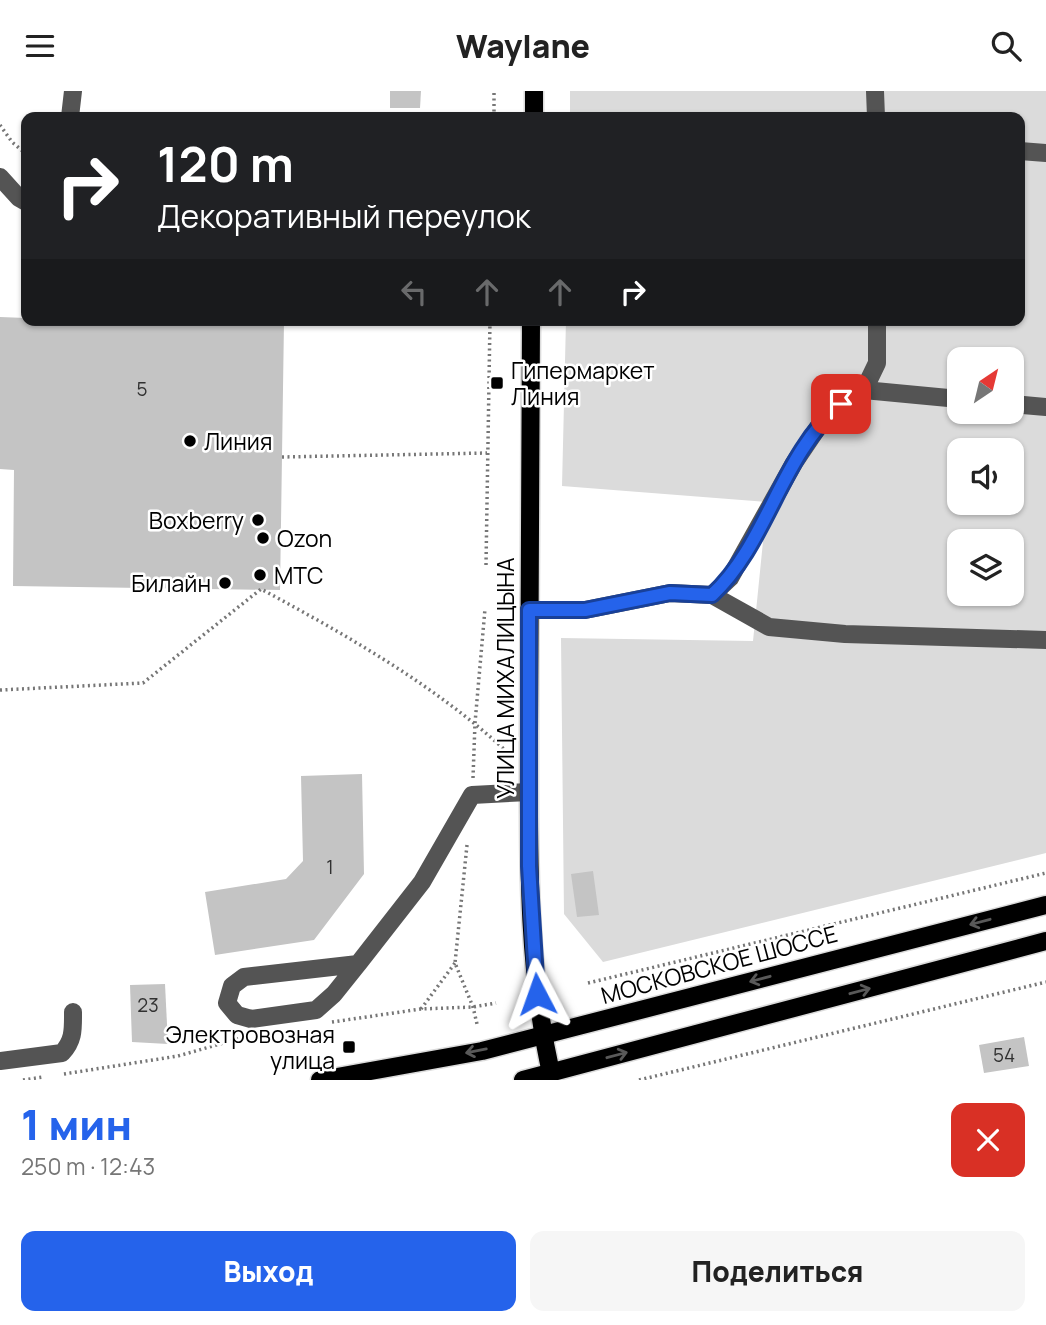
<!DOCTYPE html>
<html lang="ru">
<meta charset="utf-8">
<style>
body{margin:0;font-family:Manrope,sans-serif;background:#f6f6f6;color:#222;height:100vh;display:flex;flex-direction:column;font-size:26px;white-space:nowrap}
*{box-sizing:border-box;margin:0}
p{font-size:23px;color:#767676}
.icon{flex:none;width:38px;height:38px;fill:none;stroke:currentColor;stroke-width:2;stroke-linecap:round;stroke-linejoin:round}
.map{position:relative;height:989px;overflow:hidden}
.side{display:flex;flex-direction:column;background:#fff;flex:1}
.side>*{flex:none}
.hud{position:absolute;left:21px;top:21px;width:1004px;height:214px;border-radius:14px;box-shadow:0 2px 5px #0004;background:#202124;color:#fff;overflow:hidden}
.needle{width:46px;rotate:35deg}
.buttons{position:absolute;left:947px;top:256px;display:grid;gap:14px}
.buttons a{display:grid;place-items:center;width:77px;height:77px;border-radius:14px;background:#fff;box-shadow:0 2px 5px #0004;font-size:35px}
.pin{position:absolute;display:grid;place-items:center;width:60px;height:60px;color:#fff;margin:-30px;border-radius:14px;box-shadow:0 4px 10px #0006}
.me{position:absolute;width:77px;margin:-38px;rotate:356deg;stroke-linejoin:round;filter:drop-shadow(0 0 5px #0008)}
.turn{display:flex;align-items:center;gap:24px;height:147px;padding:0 21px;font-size:32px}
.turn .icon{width:91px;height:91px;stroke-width:2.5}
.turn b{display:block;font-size:49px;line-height:60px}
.lanes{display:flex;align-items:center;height:66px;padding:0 21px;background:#0003;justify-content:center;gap:35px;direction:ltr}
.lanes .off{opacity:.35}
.round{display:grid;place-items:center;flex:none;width:74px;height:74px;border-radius:14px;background:#f6f6f6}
.overview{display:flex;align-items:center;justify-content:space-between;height:119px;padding:0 21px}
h1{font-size:42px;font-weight:800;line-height:52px;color:#2563eb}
.cta{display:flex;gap:14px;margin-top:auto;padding:14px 21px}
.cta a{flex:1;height:80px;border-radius:14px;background:#2563eb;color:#fff;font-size:28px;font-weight:800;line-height:80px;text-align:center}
.cta a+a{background:#f6f6f6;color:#222}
header{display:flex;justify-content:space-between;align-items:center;height:91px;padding:0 21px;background:#fff;font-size:32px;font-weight:800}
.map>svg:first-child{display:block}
</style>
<header><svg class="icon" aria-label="menu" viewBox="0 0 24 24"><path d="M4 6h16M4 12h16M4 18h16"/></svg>Waylane<svg class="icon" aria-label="search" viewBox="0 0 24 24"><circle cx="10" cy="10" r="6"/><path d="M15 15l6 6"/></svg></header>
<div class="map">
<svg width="1046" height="989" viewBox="0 0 1046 989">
<rect width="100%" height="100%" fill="#fff"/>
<path fill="#dbdbdb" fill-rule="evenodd" d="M 570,0 L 1046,0 L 1046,762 L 603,871 L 564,823 L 561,547 L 753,550 L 767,411 L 562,395 L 566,229 L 1020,229 L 1020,26 L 570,26 ZM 959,268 L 1012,268 L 1012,320 L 959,320 ZM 959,359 L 1012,359 L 1012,411 L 959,411 ZM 959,450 L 1012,450 L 1012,502 L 959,502 Z"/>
<g fill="#c4c4c4">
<path d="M 390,0 L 421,0 L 420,17 L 390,17 Z"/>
<path d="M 0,226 L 26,227 L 26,229 L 284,230 L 280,499 L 13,495 L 14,379 L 0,378 Z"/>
<path d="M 362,683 L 364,783 L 314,849 L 215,864 L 205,801 L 286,788 L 303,770 L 301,685 Z"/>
<path d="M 593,780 L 599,824 L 577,826 L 571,783 Z"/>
<path d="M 165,893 L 168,953 L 132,951 L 130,894 Z"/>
<path d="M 1024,946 L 1029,975 L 984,982 L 979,954 Z"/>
</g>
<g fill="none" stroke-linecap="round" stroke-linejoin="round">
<g stroke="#dbdbdb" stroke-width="21">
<g id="major">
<path d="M 534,26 L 534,0"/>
<path d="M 531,229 C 530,367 529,505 529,644 C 529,756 526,871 551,982"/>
<path d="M 320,989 L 482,960 L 1046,814"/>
<path d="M 523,989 L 1046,850"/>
</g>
</g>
<g stroke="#767676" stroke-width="3.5" stroke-dasharray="2 3.5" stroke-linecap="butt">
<path d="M 494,26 L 494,0"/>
<path d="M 0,34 L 12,51 L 26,63"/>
<path d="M 282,366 L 487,362"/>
<path d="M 486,474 L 490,229"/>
<path d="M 0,599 L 143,592 L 261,498 C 346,544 433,593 505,659"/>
<path d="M 473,687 L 475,632 L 485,518"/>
<path d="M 467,754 L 455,872 L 473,916 L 477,933"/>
<path d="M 588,892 L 1046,782"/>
<path d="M 421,918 L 455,872"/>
<path d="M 332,931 L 421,918 L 473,916 L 496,912"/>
<path d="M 64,983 L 178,965 L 241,947"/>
<path d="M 23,989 L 43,986"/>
<path d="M 639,989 L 1046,891"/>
</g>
<g stroke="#545454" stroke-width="18">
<path d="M 875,0 L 876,26"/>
<path d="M 70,26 L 73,0"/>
<path d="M 1020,60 L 1046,62"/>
<path d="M 0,86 L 19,107 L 26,111"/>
<path d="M 864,299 L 959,308"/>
<path d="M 1012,313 L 1046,316"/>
<path d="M 712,504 L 730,487 L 794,372 L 825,326 L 864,299 L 877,272 L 877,229"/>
<path d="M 529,519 L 585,519 L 670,502 L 712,504 L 769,536 L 845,543 L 1046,549"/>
<path d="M 358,873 L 334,903 L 316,919 L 251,928 L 237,924 L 227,912 L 232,895 L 244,886 L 358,873 L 422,791 L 472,704 L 529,701"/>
<path d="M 0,970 L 62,962 C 74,949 73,938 73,921"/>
</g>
<use href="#major" stroke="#000" stroke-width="18"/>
</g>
<defs><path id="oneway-shaft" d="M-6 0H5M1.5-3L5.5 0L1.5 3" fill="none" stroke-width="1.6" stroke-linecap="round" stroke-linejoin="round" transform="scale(1.75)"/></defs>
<g stroke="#595959">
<use href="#oneway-shaft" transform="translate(980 831) rotate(165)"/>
<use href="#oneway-shaft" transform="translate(760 888) rotate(165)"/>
<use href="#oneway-shaft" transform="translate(860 900) rotate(-15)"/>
<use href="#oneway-shaft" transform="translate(476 960) rotate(169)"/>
<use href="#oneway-shaft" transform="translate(617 964) rotate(-15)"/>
</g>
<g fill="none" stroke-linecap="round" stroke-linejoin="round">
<g stroke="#184099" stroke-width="18">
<path id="route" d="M 537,903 L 529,775 L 529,519 L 585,519 L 670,502 L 712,504 C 768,452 781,363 841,313"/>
</g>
<use href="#route" stroke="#2563eb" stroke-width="12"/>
</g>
<g fill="#000" stroke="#fff" stroke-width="2.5">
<rect x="490" y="285" width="14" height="14" rx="3.5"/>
<circle cx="190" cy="350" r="7"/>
<circle cx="258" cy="429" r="7"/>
<circle cx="263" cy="447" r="7"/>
<circle cx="260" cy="484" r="7"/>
<circle cx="225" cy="492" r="7"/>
<rect x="342" y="949" width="14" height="14" rx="3.5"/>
</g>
<g text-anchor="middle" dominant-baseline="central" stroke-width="5" stroke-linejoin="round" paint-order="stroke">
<g font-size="19" fill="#313131">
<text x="142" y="298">5</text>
<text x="330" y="776">1</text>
<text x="148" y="914">23</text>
<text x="1004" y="964">54</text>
</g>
<g font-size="23" fill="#000" stroke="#fff" text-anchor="start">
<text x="511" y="279">Гипермаркет<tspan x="511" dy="26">Линия</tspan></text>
<text x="204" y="350">Линия</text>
<text x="244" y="429" text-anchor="end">Boxberry</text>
<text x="277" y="447">Ozon</text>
<text x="274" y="484">МТС</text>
<text x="211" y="492" text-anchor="end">Билайн</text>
<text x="335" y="943" text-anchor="end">Электровозная<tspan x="335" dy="26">улица</tspan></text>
</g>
<g font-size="23" fill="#000" stroke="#fff">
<text transform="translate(505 587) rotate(-90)">УЛИЦА МИХАЛИЦЫНА</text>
<text transform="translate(719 873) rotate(-15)">МОСКОВСКОЕ ШОССЕ</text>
</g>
</g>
</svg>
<div class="buttons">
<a><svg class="needle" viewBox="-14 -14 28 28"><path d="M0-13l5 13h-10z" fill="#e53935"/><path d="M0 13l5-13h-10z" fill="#767676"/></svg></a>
<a><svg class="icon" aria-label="sound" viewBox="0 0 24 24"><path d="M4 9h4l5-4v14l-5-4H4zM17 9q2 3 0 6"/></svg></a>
<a><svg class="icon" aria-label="layers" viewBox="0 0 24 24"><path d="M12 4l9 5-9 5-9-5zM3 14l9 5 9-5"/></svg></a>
</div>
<div class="pin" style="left:841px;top:313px;background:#d93025"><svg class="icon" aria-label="arrive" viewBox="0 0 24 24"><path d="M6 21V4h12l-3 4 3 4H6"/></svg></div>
<svg class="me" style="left:537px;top:903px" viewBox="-20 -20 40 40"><path d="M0-17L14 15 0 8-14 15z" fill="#2563eb" stroke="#fff" stroke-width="4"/></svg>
<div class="hud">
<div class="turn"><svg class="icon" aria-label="right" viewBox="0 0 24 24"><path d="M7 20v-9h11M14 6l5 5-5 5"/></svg><div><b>120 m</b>Декоративный переулок</div></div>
<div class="lanes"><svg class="icon off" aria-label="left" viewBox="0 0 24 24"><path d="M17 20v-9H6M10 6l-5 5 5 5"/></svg><svg class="icon off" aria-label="ahead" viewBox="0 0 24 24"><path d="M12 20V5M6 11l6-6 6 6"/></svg><svg class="icon off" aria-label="ahead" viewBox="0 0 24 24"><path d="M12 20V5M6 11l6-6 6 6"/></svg><svg class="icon" aria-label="right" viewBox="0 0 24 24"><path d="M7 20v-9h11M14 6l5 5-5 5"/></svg></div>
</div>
</div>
<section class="side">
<div class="overview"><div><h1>1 мин</h1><p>250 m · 12:43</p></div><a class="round" style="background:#d93025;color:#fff"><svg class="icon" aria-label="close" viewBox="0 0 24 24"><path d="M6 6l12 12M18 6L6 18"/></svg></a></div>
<div class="cta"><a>Выход</a><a>Поделиться</a></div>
</section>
